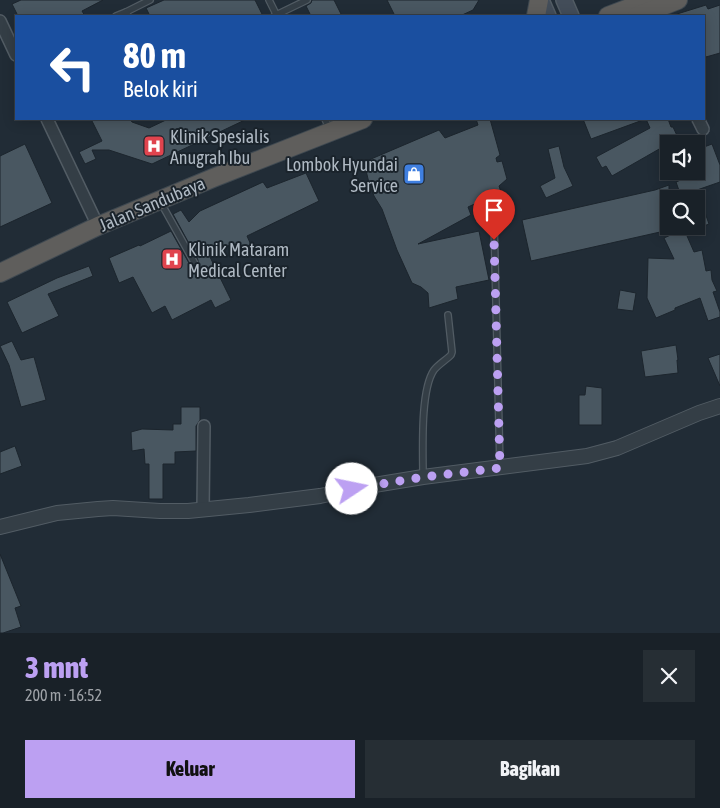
<!DOCTYPE html>
<html lang="id">
<meta charset="utf-8">
<style>
body{margin:0;font-family:"Asap Condensed",sans-serif;background:#262e34;color:#f1f3f6;height:100vh;display:flex;flex-direction:column;font-size:19px;white-space:nowrap}
*{box-sizing:border-box;margin:0}
p{font-size:16px;color:#9fa3a8}
.icon{flex:none;width:28px;height:28px;fill:none;stroke:currentColor;stroke-width:2;stroke-linecap:round;stroke-linejoin:round}
.map{position:relative;height:633px;overflow:hidden}
.details{display:flex;flex-direction:column;background:#192128;flex:1}
.details>*{flex:none}
.hud{position:absolute;left:15px;top:15px;width:690px;height:105px;border-radius:0px;box-shadow:0 2px 12px #0003,0 0 0 1px #373e45;background:#1a4fa0;color:#fff;overflow:hidden}
.controls{position:absolute;left:660px;top:135px;display:grid;gap:10px}
.controls a{display:grid;place-items:center;width:45px;height:45px;border-radius:0px;background:#192128;box-shadow:0 2px 12px #0003,0 0 0 1px #373e45;font-size:25px}
.pin{position:absolute;display:grid;place-items:center;width:42px;height:42px;color:#fff;margin:-51px -21px;border-radius:50% 50% 50% 0;rotate:-45deg;box-shadow:0 0 5px #0007}
.pin .icon{rotate:45deg}
.me{position:absolute;width:55px;margin:-28px;rotate:79deg;stroke-linejoin:round;filter:drop-shadow(0 0 4px #0008)}
.turn{display:flex;align-items:center;gap:18px;height:105px;padding:0 25px;font-size:22px}
.turn .icon{width:65px;height:65px;stroke-width:2.5}
.turn b{display:block;font-size:35px;line-height:42px}
.round{display:grid;place-items:center;flex:none;width:52px;height:52px;border-radius:0px;background:#262e34}
.summary{display:flex;align-items:center;justify-content:space-between;height:85px;padding:0 25px}
h1{font-size:30px;font-weight:800;line-height:38px;color:#bca0f2}
.action{display:flex;gap:10px;margin-top:auto;padding:10px 25px}
.action a{flex:1;height:58px;border-radius:0px;background:#bca0f2;color:#111;font-size:20px;font-weight:800;line-height:58px;text-align:center}
.action a+a{background:#262e34;color:#f1f3f6}
.map>svg:first-child{display:block}
</style>
<div class="map">
<svg width="720" height="633" viewBox="0 0 720 633">
<rect width="100%" height="100%" fill="#212c36"/>
<g fill="#495761" stroke="#1c252d">
<path d="M 21,0 L 103,0 L 82,11 L 85,16 L 18,16 L 12,4 Z"/>
<path d="M 164,0 L 255,0 L 263,16 L 150,16 L 146,8 Z"/>
<path d="M 312,0 L 334,0 L 342,16 L 311,16 L 306,6 L 311,3 Z"/>
<path d="M 387,0 L 479,0 L 473,10 L 460,16 L 395,16 Z"/>
<path d="M 706,5 L 708,9 L 720,5 L 720,53 L 706,57 L 704,51 L 704,16 L 678,16 L 677,14 Z"/>
<path d="M 91,119 L 130,119 L 132,122 L 149,128 L 168,119 L 247,119 L 152,164 L 109,150 L 92,150 L 96,159 L 85,164 L 79,152 L 102,141 Z"/>
<path d="M 476,119 L 490,119 L 500,155 L 496,158 L 497,162 L 502,161 L 507,179 L 499,186 L 501,192 L 468,207 L 471,215 L 418,244 L 479,231 L 489,280 L 456,287 L 458,299 L 429,308 L 428,293 L 421,287 L 412,283 L 397,250 L 382,209 L 374,196 L 369,183 L 364,162 L 439,130 L 445,138 L 478,125 Z"/>
<path d="M 583,119 L 643,119 L 643,120 L 591,139 Z"/>
<path d="M 646,119 L 668,119 L 671,127 L 673,127 L 681,144 L 669,144 L 669,164 L 661,148 L 612,176 L 606,166 L 602,168 L 596,157 L 650,128 Z"/>
<path d="M 25,144 L 52,203 L 0,227 L 0,156 Z"/>
<path d="M 712,144 L 720,165 L 720,182 L 697,190 L 709,224 L 696,229 L 696,199 L 682,199 L 676,182 L 702,171 L 696,155 L 696,150 Z"/>
<path d="M 559,146 L 564,167 L 573,186 L 546,198 L 540,186 L 555,178 L 548,149 Z"/>
<path d="M 306,173 L 319,201 L 247,236 L 251,245 L 236,252 L 232,244 L 209,255 L 231,300 L 215,308 L 211,300 L 172,320 L 165,306 L 152,313 L 133,277 L 119,283 L 109,258 L 139,245 L 140,246 L 171,231 L 190,265 L 193,267 L 198,265 L 198,260 L 173,214 L 181,210 L 189,222 L 200,211 L 263,182 L 267,188 Z"/>
<path d="M 669,185 L 669,230 L 531,261 L 522,220 L 655,190 Z"/>
<path d="M 684,229 L 694,252 L 702,250 L 706,271 L 711,270 L 712,280 L 717,291 L 713,292 L 720,312 L 720,317 L 708,321 L 700,298 L 675,308 L 675,310 L 656,318 L 647,298 L 648,258 L 674,259 L 664,238 Z"/>
<path d="M 89,266 L 93,276 L 48,294 L 59,316 L 22,333 L 7,302 L 57,278 Z"/>
<path d="M 620,290 L 636,293 L 633,311 L 617,309 Z"/>
<path d="M 12,341 L 21,360 L 34,357 L 46,400 L 21,407 L 9,365 L 0,346 Z"/>
<path d="M 676,345 L 678,360 L 677,360 L 678,373 L 645,377 L 641,351 Z"/>
<path d="M 720,354 L 720,386 L 708,358 Z"/>
<path d="M 586,386 L 602,388 L 602,425 L 579,425 L 579,395 L 585,395 Z"/>
<path d="M 181,407 L 200,407 L 200,420 L 196,426 L 196,451 L 175,452 L 175,464 L 163,464 L 163,499 L 149,499 L 149,464 L 145,464 L 144,449 L 132,451 L 131,432 L 142,429 L 173,430 L 173,424 L 181,424 Z"/>
<path d="M 15,446 L 22,466 L 0,474 L 0,452 Z"/>
<path d="M 0,554 L 21,606 L 15,608 L 21,627 L 3,633 L 0,633 Z"/>
</g>
<g fill="none" stroke-linecap="round" stroke-linejoin="round">
<g stroke="#525c64" stroke-width="8">
<g id="service">
<path d="M 269,0 L 277,16"/>
<path d="M 126,12 L 150,0"/>
<path d="M 116,16 L 126,12 L 128,16"/>
<path d="M 274,16 L 307,0"/>
<path d="M 325,119 L 330,130"/>
<path d="M 161,203 L 194,262"/>
<path d="M 494,221 L 500,467"/>
<path d="M 423,477 C 423,451 420,390 434,370 C 439,364 446,360 451,355 L 452,352 L 448,315"/>
</g>
</g>
<g stroke="#525c64" stroke-width="14">
<g id="minor">
<path d="M 0,21 L 16,55"/>
<path d="M 47,119 L 98,226"/>
<path d="M 698,119 L 703,129"/>
<path d="M 203,509 L 204,426"/>
</g>
</g>
<g stroke="#525c64" stroke-width="16">
<path id="tertiary" d="M 0,527 L 57,513 L 98,509 L 113,508 L 160,511 L 188,511 L 249,505 L 320,496 L 368,486 L 423,477 L 587,456 L 617,448 L 699,413 L 720,406"/>
</g>
<g stroke="#525c64" stroke-width="18">
<g id="secondary">
<path d="M 541,0 L 548,16"/>
<path d="M 564,0 L 571,16"/>
</g>
</g>
<g stroke="#3f4951" stroke-width="20">
<g id="trunk">
<path d="M 536,16 L 539,0"/>
<path d="M 608,16 L 650,0"/>
<path d="M 637,16 L 678,0"/>
<path d="M 0,273 L 98,226 L 213,178 L 363,119"/>
</g>
</g>
<use href="#service" stroke="#343e46" stroke-width="5.5"/>
<use href="#minor" stroke="#343e46" stroke-width="11"/>
<use href="#tertiary" stroke="#343e46" stroke-width="14"/>
<use href="#secondary" stroke="#434d59" stroke-width="15"/>
<use href="#trunk" stroke="#5f5e5c" stroke-width="18"/>
</g>
<g fill="none" stroke-linecap="round" stroke-linejoin="round">
<path stroke="#bca0f2" stroke-width="9" stroke-dasharray="0 16.2" d="M 352,489 L 423,477 L 500,468 L 494,240"/>
</g>
<defs>
<g id="hospital-square" transform="scale(1.125)"><rect x="-9" y="-9" width="18" height="18" rx="4" fill="#e0444e" stroke="#1a232b"/><path d="M-5-5h3v3.5h4V-5h3V5h-3V1.5h-4V5h-3Z" fill="#fff"/></g>
<g id="shop-square" transform="scale(1.125)"><rect x="-9" y="-9" width="18" height="18" rx="4" fill="#3f7fe0" stroke="#1a232b"/><path d="M-5-2.5h2.3a2.7 3.5 0 0 1 5.4 0H5L5.5 6h-11ZM-1.5-2.5h3a1.5 2.3 0 0 0-3 0Z" fill="#fff"/></g>
</defs>
<g fill-rule="evenodd">
<use href="#hospital-square" x="154" y="146"/>
<use href="#shop-square" x="414" y="174"/>
<use href="#hospital-square" x="172" y="259"/>
</g>
<g text-anchor="middle" dominant-baseline="central" stroke-width="4" stroke-linejoin="round" paint-order="stroke">
<g font-size="18" fill="#afb9c3" stroke="#1a232b" text-anchor="start">
<text x="170" y="136">Klinik Spesialis<tspan x="170" dy="21">Anugrah Ibu</tspan></text>
<text x="398" y="164" text-anchor="end">Lombok Hyundai<tspan x="398" dy="21">Service</tspan></text>
<text x="188" y="249">Klinik Mataram<tspan x="188" dy="21">Medical Center</tspan></text>
</g>
<g font-size="18" fill="#afb9c3" stroke="#1a232b">
<text transform="translate(152 204) rotate(-23)">Jalan Sandubaya</text>
</g>
</g>
</svg>
<div class="controls">
<a><svg class="icon" aria-label="sound" viewBox="0 0 24 24"><path d="M4 9h4l5-4v14l-5-4H4zM17 9q2 3 0 6"/></svg></a>
<a><svg class="icon" aria-label="search" viewBox="0 0 24 24"><circle cx="10" cy="10" r="6"/><path d="M15 15l6 6"/></svg></a>
</div>
<div class="pin" style="left:494px;top:240px;background:#d93025"><svg class="icon" aria-label="arrive" viewBox="0 0 24 24"><path d="M6 21V4h12l-3 4 3 4H6"/></svg></div>
<svg class="me" style="left:352px;top:489px" viewBox="-20 -20 40 40"><circle r="19" fill="#fff"/><path d="M0-13L10 11 0 6-10 11z" fill="#bca0f2"/></svg>
<div class="hud">
<div class="turn"><svg class="icon" aria-label="left" viewBox="0 0 24 24"><path d="M17 20v-9H6M10 6l-5 5 5 5"/></svg><div><b>80 m</b>Belok kiri</div></div>
</div>
</div>
<section class="details">
<div class="summary"><div><h1>3 mnt</h1><p>200 m · 16:52</p></div><a class="round"><svg class="icon" aria-label="close" viewBox="0 0 24 24"><path d="M6 6l12 12M18 6L6 18"/></svg></a></div>
<div class="action"><a>Keluar</a><a>Bagikan</a></div>
</section>
